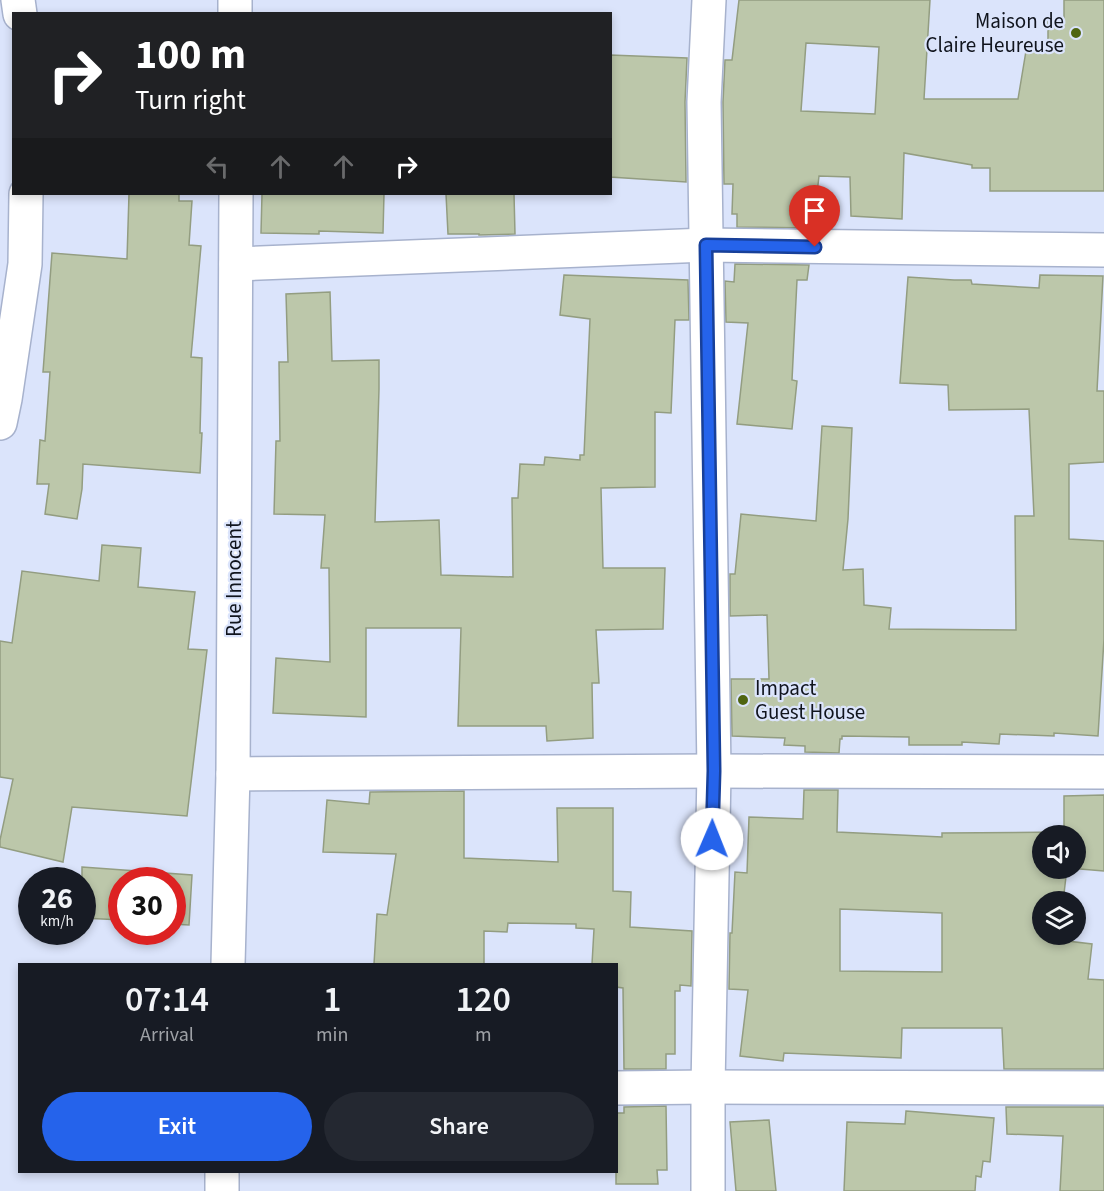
<!DOCTYPE html>
<style>
body{margin:0;font-family:"Source Sans 3",sans-serif;background:#242831;color:#f1f3f6;height:100vh;display:flex;flex-direction:column;font-size:22px;white-space:nowrap}
*{box-sizing:border-box;margin:0}
p{font-size:20px;color:#9ea1a6}
.icon{flex:none;width:33px;height:33px;fill:none;stroke:currentColor;stroke-width:2;stroke-linecap:round;stroke-linejoin:round}
.map{position:relative;flex:1;overflow:hidden}
.panel{position:absolute;left:18px;top:963px;width:600px;height:210px;display:flex;flex-direction:column;background:#171b24;border-radius:0px;box-shadow:0 3px 9px #0003}
.panel>*{flex:none}
.guide{position:absolute;left:12px;top:12px;width:600px;height:183px;border-radius:0px;box-shadow:0 3px 9px #0003;background:#202124;color:#fff;overflow:hidden}
.fabs{position:absolute;left:1032px;top:825px;display:grid;gap:12px}
.fabs a{display:grid;place-items:center;width:54px;height:54px;border-radius:50%;background:#171b24;box-shadow:0 3px 9px #0003;font-size:30px}
.speed{position:absolute;left:18px;top:867px;display:flex;gap:12px;font-size:30px;font-weight:700;text-align:center}
.speed>*{display:grid;place-content:center;width:78px;height:78px;border-radius:50%;background:#171b24;box-shadow:0 3px 9px #0003;line-height:1}
.speed small{font-size:15px;font-weight:400}
.speed .limit{border:9px solid #d22;background:#fff;color:#111}
.pin{position:absolute;display:grid;place-items:center;width:51px;height:51px;color:#fff;margin:-62px -26px;border-radius:50% 50% 50% 0;rotate:-45deg;box-shadow:0 0 6px #0007}
.pin .icon{rotate:45deg}
.me{position:absolute;width:66px;margin:-33px;rotate:1deg;stroke-linejoin:round;filter:drop-shadow(0 0 4px #0008)}
.turn{display:flex;align-items:center;gap:21px;height:126px;padding:0 24px;font-size:27px}
.turn .icon{width:78px;height:78px;stroke-width:2.5}
.turn b{display:block;font-size:42px;line-height:51px}
.lanes{display:flex;align-items:center;height:57px;padding:0 24px;background:#0003;justify-content:center;gap:30px;direction:ltr}
.lanes .off{opacity:.35}
.eta{display:flex;justify-content:space-evenly;align-items:center;height:102px;text-align:center}
.eta b{font-size:36px;font-weight:600;line-height:42px}
.button{display:flex;gap:12px;margin-top:auto;padding:12px 24px}
.button a{flex:1;height:69px;border-radius:36px;background:#2563eb;color:#fff;font-size:24px;font-weight:600;line-height:69px;text-align:center}
.button a+a{background:#242831;color:#f1f3f6}
.map>svg:first-child{display:block}
</style>
<div class="map">
<svg width="1104" height="1191" viewBox="0 0 1104 1191">
<rect width="100%" height="100%" fill="#dbe4fb"/>
<g fill="#bcc7aa" stroke="#939d81" stroke-width="1.5" fill-rule="evenodd">
<path d="M 739,0 L 930,0 L 924,99 L 1018,99 L 1027,45 L 1048,48 L 1048,21 L 1064,20 L 1064,0 L 1104,0 L 1104,191 L 990,191 L 990,168 L 972,168 L 972,165 L 904,153 L 902,219 L 851,216 L 850,177 L 819,176 L 813,228 L 737,227 L 737,214 L 732,214 L 733,184 L 724,184 L 723,102 L 725,60 L 732,60 ZM 806,43 L 879,47 L 875,114 L 801,111 Z"/>
<path d="M 610,55 L 687,58 L 685,102 L 686,182 L 610,177 Z"/>
<path d="M 129,194 L 179,194 L 179,201 L 192,201 L 189,245 L 201,246 L 191,357 L 202,358 L 200,433 L 202,433 L 200,473 L 83,464 L 82,489 L 77,519 L 45,514 L 49,484 L 37,484 L 40,440 L 45,441 L 50,372 L 43,372 L 52,253 L 127,259 Z"/>
<path d="M 262,194 L 384,194 L 383,233 L 319,231 L 319,234 L 261,233 Z"/>
<path d="M 446,194 L 514,194 L 515,234 L 479,235 L 479,234 L 448,234 Z"/>
<path d="M 735,264 L 809,265 L 807,280 L 797,280 L 792,380 L 797,381 L 792,429 L 737,424 L 748,323 L 726,322 L 725,281 L 734,282 Z"/>
<path d="M 564,275 L 688,280 L 689,320 L 675,320 L 671,413 L 655,412 L 655,487 L 601,488 L 603,568 L 665,568 L 663,629 L 596,630 L 599,683 L 592,683 L 593,738 L 547,741 L 546,726 L 458,726 L 461,628 L 366,628 L 366,717 L 273,713 L 276,658 L 330,662 L 329,568 L 321,568 L 325,515 L 274,514 L 276,441 L 280,441 L 279,362 L 288,362 L 286,294 L 330,292 L 332,361 L 379,360 L 379,389 L 375,522 L 439,520 L 441,575 L 513,577 L 512,498 L 518,498 L 520,464 L 544,465 L 545,457 L 580,460 L 580,455 L 584,455 L 590,319 L 560,315 Z"/>
<path d="M 1040,275 L 1103,276 L 1097,391 L 1104,391 L 1104,462 L 1069,464 L 1069,539 L 1104,541 L 1104,639 L 1098,736 L 1054,733 L 1054,736 L 1000,734 L 999,744 L 962,742 L 962,745 L 909,745 L 909,737 L 842,736 L 842,739 L 840,739 L 839,753 L 805,752 L 805,746 L 784,745 L 785,738 L 732,736 L 731,679 L 769,679 L 767,615 L 730,616 L 730,574 L 735,574 L 741,514 L 816,521 L 822,426 L 852,428 L 848,519 L 843,570 L 863,569 L 864,605 L 891,608 L 889,629 L 1016,630 L 1015,516 L 1034,516 L 1029,409 L 949,410 L 948,385 L 900,383 L 908,277 L 954,280 L 971,280 L 972,284 L 1039,288 Z"/>
<path d="M 102,545 L 141,548 L 138,587 L 195,592 L 188,649 L 207,650 L 187,816 L 72,807 L 63,862 L 0,847 L 0,840 L 13,779 L 0,777 L 0,641 L 12,643 L 22,571 L 99,581 Z"/>
<path d="M 804,790 L 838,790 L 837,832 L 942,837 L 942,833 L 1064,832 L 1064,796 L 1104,795 L 1104,871 L 1068,868 L 1076,868 L 1076,836 L 1042,836 L 1042,868 L 1067,868 L 1063,902 L 1042,902 L 1042,934 L 1060,934 L 1059,940 L 1092,944 L 1088,979 L 1104,980 L 1104,1069 L 1004,1069 L 1002,1028 L 902,1028 L 901,1058 L 784,1053 L 783,1061 L 740,1056 L 748,990 L 729,989 L 730,933 L 732,933 L 735,872 L 747,873 L 749,817 L 803,819 ZM 840,909 L 942,913 L 942,972 L 840,971 Z"/>
<path d="M 464,791 L 464,858 L 558,862 L 557,808 L 613,808 L 613,891 L 631,892 L 630,927 L 692,931 L 691,986 L 680,985 L 680,991 L 675,991 L 675,1054 L 666,1054 L 666,1069 L 624,1069 L 623,988 L 616,987 L 616,964 L 592,964 L 594,929 L 576,928 L 576,924 L 508,923 L 507,932 L 484,931 L 484,964 L 374,964 L 377,914 L 387,915 L 396,854 L 323,852 L 327,800 L 369,804 L 370,792 Z"/>
<path d="M 82,867 L 192,875 L 189,925 L 172,924 L 172,880 L 122,880 L 122,920 L 82,918 Z"/>
<path d="M 666,1106 L 667,1170 L 657,1170 L 658,1184 L 616,1184 L 616,1113 L 624,1113 L 624,1107 Z"/>
<path d="M 1006,1107 L 1104,1107 L 1104,1191 L 1060,1191 L 1063,1136 L 1007,1134 Z"/>
<path d="M 906,1111 L 994,1118 L 990,1162 L 983,1161 L 981,1177 L 976,1176 L 975,1191 L 844,1191 L 847,1122 L 905,1124 Z"/>
<path d="M 769,1120 L 776,1191 L 736,1191 L 730,1122 Z"/>
</g>
<g fill="none" stroke-linecap="round" stroke-linejoin="round">
<g stroke="#a7b2cd" stroke-width="36">
<g id="street">
<path d="M 18,0 L 20,14"/>
<path d="M 235,0 L 235,14"/>
<path d="M 236,264 L 706,245 L 1104,250"/>
<path d="M 0,423 L 5,399 L 25,264 L 26,194"/>
<path d="M 233,774 L 714,771 L 1104,772"/>
<path d="M 228,964 L 233,774 L 236,194"/>
<path d="M 616,1088 L 708,1087 L 1104,1088"/>
<path d="M 222,1191 L 222,1172"/>
<path d="M 708,1191 L 708,1087 L 714,771 L 704,102 L 709,0"/>
</g>
</g>
<use href="#street" stroke="#fff" stroke-width="33"/>
</g>
<g fill="none" stroke-linecap="round" stroke-linejoin="round">
<g stroke="#184099" stroke-width="15">
<path id="route" d="M 712,839 L 714,771 L 706,245 L 815,247"/>
</g>
<use href="#route" stroke="#2563eb" stroke-width="10"/>
</g>
<g fill="#4f6511" stroke="#dbe4fb" stroke-width="2">
<circle cx="1076" cy="33" r="6"/>
<circle cx="743" cy="700" r="6"/>
</g>
<g text-anchor="middle" dominant-baseline="central" stroke-width="4.5" stroke-linejoin="round" paint-order="stroke">
<g font-size="21" fill="#10141d" stroke="#dbe4fb" text-anchor="end">
<text x="1064" y="21">Maison de<tspan x="1064" dy="24">Claire Heureuse</tspan></text>
<text x="755" y="688" text-anchor="start">Impact<tspan x="755" dy="24">Guest House</tspan></text>
</g>
<g font-size="21" fill="#10141d" stroke="#dbe4fb">
<text transform="translate(234 579) rotate(-90)">Rue Innocent</text>
</g>
</g>
</svg>
<div class="fabs">
<a><svg class="icon" aria-label="sound" viewBox="0 0 24 24"><path d="M4 9h4l5-4v14l-5-4H4zM17 9q2 3 0 6"/></svg></a>
<a><svg class="icon" aria-label="layers" viewBox="0 0 24 24"><path d="M12 4l9 5-9 5-9-5zM3 14l9 5 9-5"/></svg></a>
</div>
<div class="speed"><div>26<small>km/h</small></div><div class="limit">30</div></div>
<div class="pin" style="left:815px;top:247px;background:#d93025"><svg class="icon" aria-label="arrive" viewBox="0 0 24 24"><path d="M6 21V4h12l-3 4 3 4H6"/></svg></div>
<svg class="me" style="left:712px;top:839px" viewBox="-20 -20 40 40"><circle r="19" fill="#fff"/><path d="M0-13L10 11 0 6-10 11z" fill="#2563eb"/></svg>
<div class="guide">
<div class="turn"><svg class="icon" aria-label="right" viewBox="0 0 24 24"><path d="M7 20v-9h11M14 6l5 5-5 5"/></svg><div><b>100 m</b>Turn right</div></div>
<div class="lanes"><svg class="icon off" aria-label="left" viewBox="0 0 24 24"><path d="M17 20v-9H6M10 6l-5 5 5 5"/></svg><svg class="icon off" aria-label="ahead" viewBox="0 0 24 24"><path d="M12 20V5M6 11l6-6 6 6"/></svg><svg class="icon off" aria-label="ahead" viewBox="0 0 24 24"><path d="M12 20V5M6 11l6-6 6 6"/></svg><svg class="icon" aria-label="right" viewBox="0 0 24 24"><path d="M7 20v-9h11M14 6l5 5-5 5"/></svg></div>
</div>
<section class="panel">
<div class="eta">
<div><b>07:14</b><p>Arrival</p></div>
<div><b>1</b><p>min</p></div>
<div><b>120</b><p>m</p></div>
</div>
<div class="button"><a>Exit</a><a>Share</a></div>
</section>
</div>
